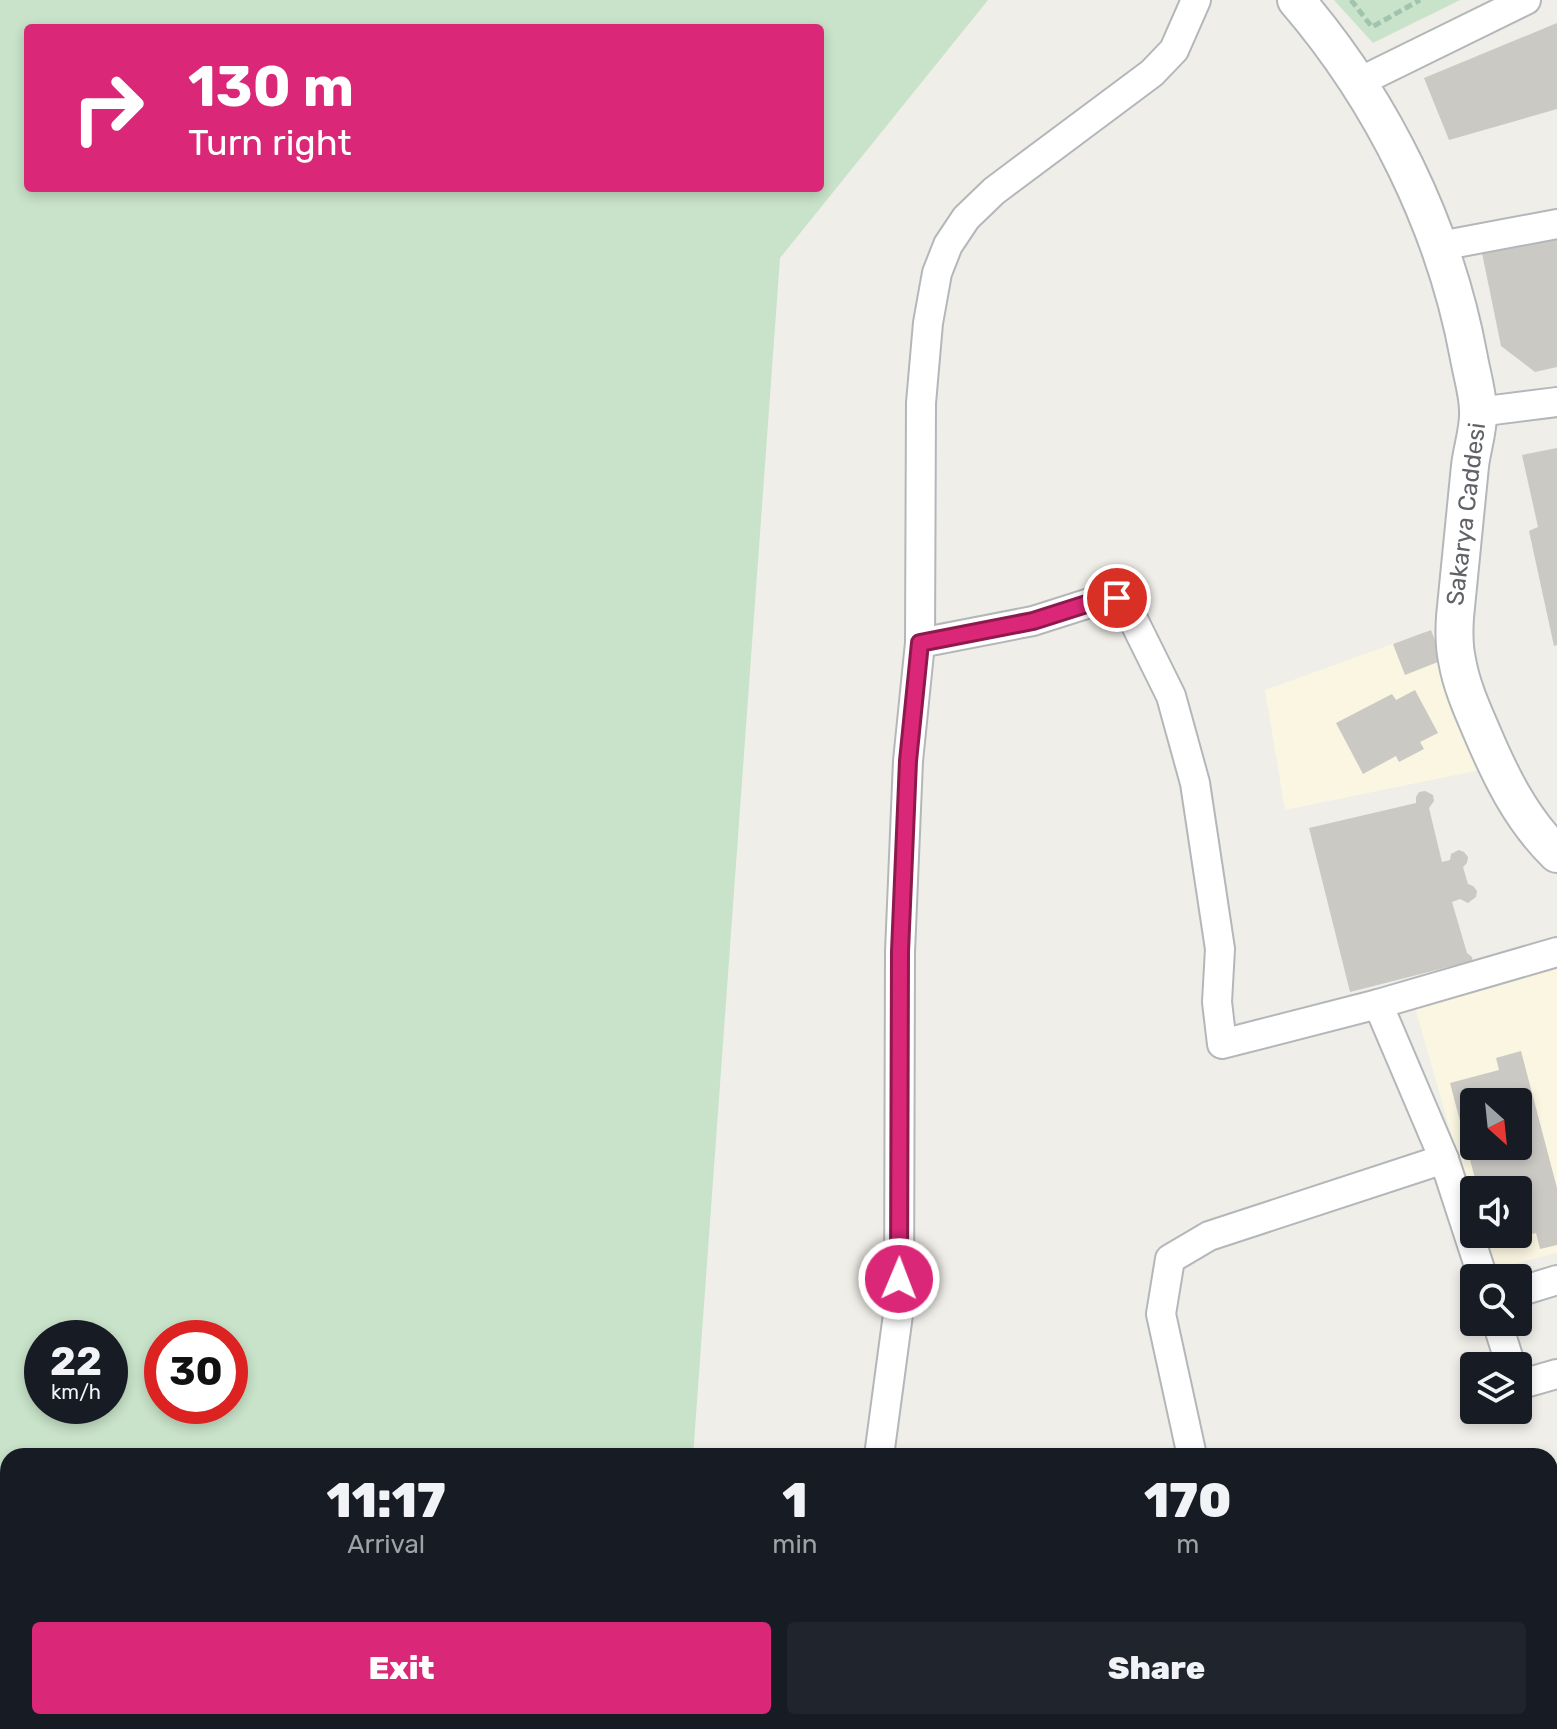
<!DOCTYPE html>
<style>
body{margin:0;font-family:Rubik,sans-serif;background:#20242c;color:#f1f3f6;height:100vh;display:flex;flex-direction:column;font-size:30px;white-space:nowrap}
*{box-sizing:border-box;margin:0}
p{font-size:26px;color:#9ea1a6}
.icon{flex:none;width:44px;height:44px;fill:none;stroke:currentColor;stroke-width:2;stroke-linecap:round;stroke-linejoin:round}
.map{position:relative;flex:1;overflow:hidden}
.side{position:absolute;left:0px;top:1448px;width:1558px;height:282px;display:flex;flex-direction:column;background:#171b24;border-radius:24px 24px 0 0;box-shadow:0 4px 12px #0003}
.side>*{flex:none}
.banner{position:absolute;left:24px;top:24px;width:800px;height:168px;border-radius:8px;box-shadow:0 4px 12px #0003;background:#db2777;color:#fff;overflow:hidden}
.needle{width:52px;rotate:153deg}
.controls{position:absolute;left:1460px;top:1088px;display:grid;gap:16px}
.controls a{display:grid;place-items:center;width:72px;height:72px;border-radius:8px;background:#171b24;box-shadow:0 4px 12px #0003;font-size:40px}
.speed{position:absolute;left:24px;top:1320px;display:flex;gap:16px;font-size:40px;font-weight:700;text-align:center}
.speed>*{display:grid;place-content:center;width:104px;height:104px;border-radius:50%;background:#171b24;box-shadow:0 4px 12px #0003;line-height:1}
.speed small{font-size:20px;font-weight:400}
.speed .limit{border:12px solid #d22;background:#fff;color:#111}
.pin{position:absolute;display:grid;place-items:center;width:68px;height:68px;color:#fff;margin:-34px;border:4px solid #fff;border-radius:50%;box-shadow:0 2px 8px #0007}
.me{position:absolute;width:88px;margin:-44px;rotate:1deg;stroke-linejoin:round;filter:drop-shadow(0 0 6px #0008)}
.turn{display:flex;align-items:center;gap:28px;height:168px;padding:0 32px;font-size:36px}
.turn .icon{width:104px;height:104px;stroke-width:2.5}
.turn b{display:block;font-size:56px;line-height:68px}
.eta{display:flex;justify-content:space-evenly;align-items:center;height:136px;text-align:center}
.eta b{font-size:48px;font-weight:800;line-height:56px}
.primary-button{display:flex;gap:16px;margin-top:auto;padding:16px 32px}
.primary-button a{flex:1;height:92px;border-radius:8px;background:#db2777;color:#fff;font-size:32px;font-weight:800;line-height:92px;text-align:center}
.primary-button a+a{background:#20242c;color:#f1f3f6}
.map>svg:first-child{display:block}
</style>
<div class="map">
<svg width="1557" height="1729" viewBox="0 0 1557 1729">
<rect width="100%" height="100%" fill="#efeee8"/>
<g fill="#faf6e2" fill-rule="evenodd">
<path d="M 1431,630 L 1485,769 L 1285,810 L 1265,690 Z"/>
<path d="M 1557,963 L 1557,1253 L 1490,1270 L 1480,1234 L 1518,1234 L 1518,1190 L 1474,1190 L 1474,1214 L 1414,1004 ZM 1474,1102 L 1518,1102 L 1518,1146 L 1474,1146 Z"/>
</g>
<g fill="#c8e3c9" fill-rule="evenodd">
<path d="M 0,0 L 988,0 L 780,258 L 693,1456 L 8,1456 L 8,1722 L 674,1722 L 674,1729 L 0,1729 ZM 28,28 L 820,28 L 820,188 L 28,188 ZM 42,1338 L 110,1338 L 110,1406 L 42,1406 ZM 162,1338 L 230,1338 L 230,1406 L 162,1406 Z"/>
<path d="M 1334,0 L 1460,0 L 1373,43 Z"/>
</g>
<g fill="#cac9c4" fill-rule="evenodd">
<path d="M 1557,23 L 1557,109 L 1449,140 L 1424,78 Z"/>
<path d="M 1557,233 L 1557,367 L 1535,372 L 1501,346 L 1481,248 Z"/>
<path d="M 1557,448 L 1557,645 L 1554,646 L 1529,531 L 1538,527 L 1522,455 Z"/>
<path d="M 1431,630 L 1443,660 L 1405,675 L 1393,644 Z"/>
<path d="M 1415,690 L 1438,733 L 1420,742 L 1424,749 L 1399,762 L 1396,756 L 1363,774 L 1336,723 L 1392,694 L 1396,700 Z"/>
<path d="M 1425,791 L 1433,795 L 1434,801 L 1429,808 L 1442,862 L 1450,860 L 1451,854 L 1459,850 L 1464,852 L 1468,857 L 1467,863 L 1463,867 L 1468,884 L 1473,886 L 1477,891 L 1476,897 L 1468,903 L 1460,899 L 1452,902 L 1467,953 L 1472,957 L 1473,963 L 1459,970 L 1456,965 L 1350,992 L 1309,828 L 1416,803 L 1416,797 L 1419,792 Z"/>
<path d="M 1521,1051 L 1557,1188 L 1557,1245 L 1540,1249 L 1536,1233 L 1492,1244 L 1489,1234 L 1518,1234 L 1518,1190 L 1478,1190 L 1450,1083 L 1499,1070 L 1496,1058 ZM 1474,1102 L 1518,1102 L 1518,1146 L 1474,1146 Z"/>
<path d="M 1557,1666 L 1557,1729 L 1511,1729 L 1509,1722 L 1550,1722 L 1550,1668 Z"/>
</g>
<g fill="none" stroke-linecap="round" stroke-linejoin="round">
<g stroke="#b4b7ba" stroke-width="32">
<g id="minor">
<path d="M 1359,82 L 1526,0"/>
<path d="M 1440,246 L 1557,224"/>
<path d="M 1478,412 L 1557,402"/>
<path d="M 920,643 L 1033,621 L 1099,600 L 1117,598 L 1127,607 L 1171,696 L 1195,783 L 1220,949 L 1217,1002 L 1222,1044 L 1378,1004 L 1557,952"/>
<path d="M 1378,1004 L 1444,1159 L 1483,1278"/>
<path d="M 1518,1292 L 1557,1280"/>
<path d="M 1497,1322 L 1511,1366"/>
<path d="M 1518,1385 L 1557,1374"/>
<path d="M 879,1456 L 899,1307 L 900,952 L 908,761 L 920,643 L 921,403 L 928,323 L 937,273 L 948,245 L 966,218 L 994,191 L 1152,73 L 1174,50 L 1196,0"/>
<path d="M 1192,1456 L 1161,1314 L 1170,1259 L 1209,1236 L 1444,1159"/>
<path d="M 879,1722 L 884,1729"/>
<path d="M 1031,1722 L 1037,1729"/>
<path d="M 1264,1722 L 1266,1729"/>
<path d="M 849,1729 L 850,1722"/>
</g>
</g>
<g stroke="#b4b7ba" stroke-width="40">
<path id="tertiary" d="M 1296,0 C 1382,100 1445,227 1469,358 C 1472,375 1478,394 1478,411 C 1479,429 1472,448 1470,466 C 1465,516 1460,567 1455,617 C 1454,632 1454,646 1457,660 C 1461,684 1471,707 1481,730 C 1500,775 1521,819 1557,854"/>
</g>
<path stroke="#a2c3ad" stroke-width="5" stroke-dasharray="8 4" stroke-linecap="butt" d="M 1351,0 L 1372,27 L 1420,0"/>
<use href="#minor" stroke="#fff" stroke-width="28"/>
<use href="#tertiary" stroke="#fff" stroke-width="36"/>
</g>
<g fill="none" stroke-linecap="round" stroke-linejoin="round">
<g stroke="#8e194d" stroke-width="20">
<path id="route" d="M 899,1279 L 900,952 L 908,761 L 920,643 L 1033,621 L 1099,600 L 1117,598"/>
</g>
<use href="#route" stroke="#db2777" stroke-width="14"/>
</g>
<g text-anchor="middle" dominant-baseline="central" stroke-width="6" stroke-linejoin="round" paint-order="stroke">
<g font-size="24" fill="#5f6266" stroke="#fff">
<text transform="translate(1466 514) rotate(-83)">Sakarya Caddesi</text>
</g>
</g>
</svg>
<div class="controls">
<a><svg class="needle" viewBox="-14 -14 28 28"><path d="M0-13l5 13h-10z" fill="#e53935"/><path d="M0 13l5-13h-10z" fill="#9ea1a6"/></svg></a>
<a><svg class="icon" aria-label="sound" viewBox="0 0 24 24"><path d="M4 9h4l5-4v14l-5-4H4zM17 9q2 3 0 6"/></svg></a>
<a><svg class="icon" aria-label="search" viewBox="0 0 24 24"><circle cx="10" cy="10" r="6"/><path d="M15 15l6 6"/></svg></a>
<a><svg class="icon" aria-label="layers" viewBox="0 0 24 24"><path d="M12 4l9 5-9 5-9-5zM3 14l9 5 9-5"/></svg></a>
</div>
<div class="speed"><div>22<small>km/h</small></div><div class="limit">30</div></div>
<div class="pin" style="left:1117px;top:598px;background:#d93025"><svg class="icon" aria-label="arrive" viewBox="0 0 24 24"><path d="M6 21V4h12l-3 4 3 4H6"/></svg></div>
<svg class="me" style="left:899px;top:1279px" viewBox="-20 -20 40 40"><circle r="17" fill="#db2777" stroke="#fff" stroke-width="3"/><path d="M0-11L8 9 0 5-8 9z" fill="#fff"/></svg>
<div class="banner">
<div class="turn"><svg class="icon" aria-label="right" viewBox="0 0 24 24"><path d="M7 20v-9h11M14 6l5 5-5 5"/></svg><div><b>130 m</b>Turn right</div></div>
</div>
<section class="side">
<div class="eta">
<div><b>11:17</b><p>Arrival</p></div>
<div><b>1</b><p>min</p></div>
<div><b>170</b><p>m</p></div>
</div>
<div class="primary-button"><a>Exit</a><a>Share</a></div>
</section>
</div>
